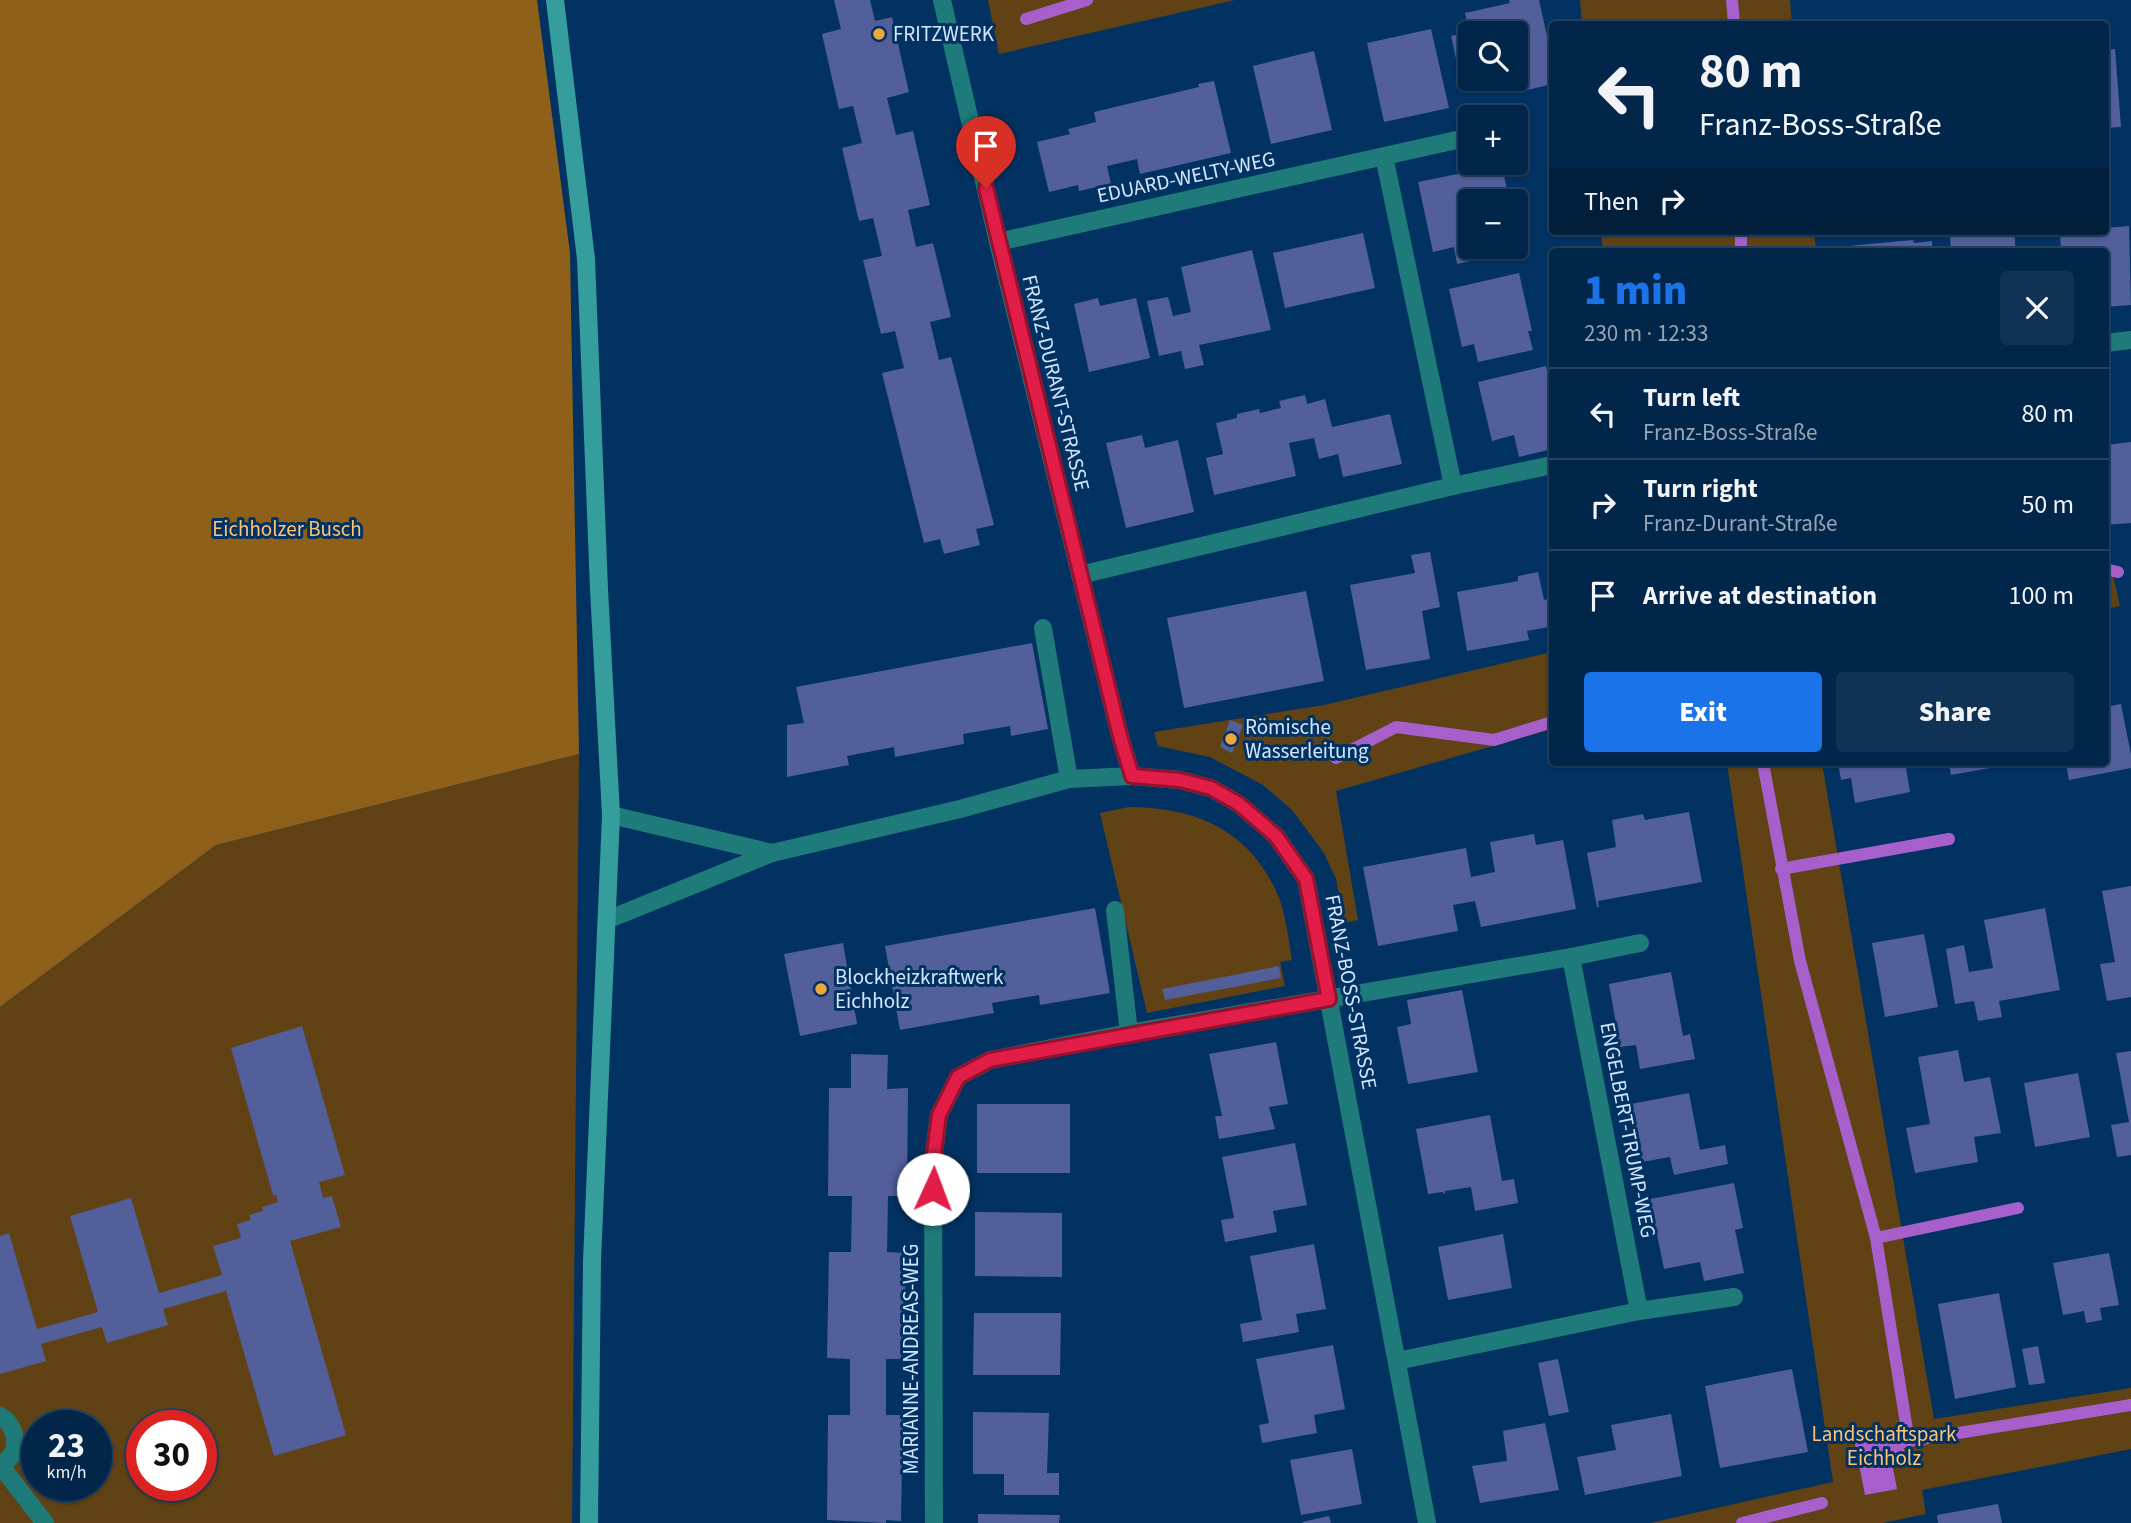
<!DOCTYPE html>
<meta charset="utf-8">
<style>
body{margin:0;font-family:"Source Sans 3",sans-serif;background:#103254;color:#f1f3f6;height:100vh;display:flex;flex-direction:column;font-size:26px;white-space:nowrap}
*{box-sizing:border-box;margin:0}
p{font-size:23px;color:#96a5b5}
.icon{flex:none;width:38px;height:38px;fill:none;stroke:currentColor;stroke-width:2;stroke-linecap:round;stroke-linejoin:round}
.map{position:relative;flex:1;overflow:hidden}
.side{position:absolute;left:1549px;top:248px;width:560px;height:518px;display:flex;flex-direction:column;background:#02264a;border-radius:7px;box-shadow:0 2px 5px #0004,0 0 0 2px #234362}
.side>*{flex:none}
.hud{position:absolute;left:1549px;top:21px;width:560px;height:214px;border-radius:7px;box-shadow:0 2px 5px #0004,0 0 0 2px #234362;background:#02264a;color:#f1f3f6;overflow:hidden}
.buttons{position:absolute;left:1458px;top:21px;display:grid;gap:14px}
.buttons a{display:grid;place-items:center;width:70px;height:70px;border-radius:7px;background:#02264a;box-shadow:0 2px 5px #0004,0 0 0 2px #234362;font-size:35px}
.speed{position:absolute;left:21px;top:1410px;display:flex;gap:14px;font-size:35px;font-weight:700;text-align:center}
.speed>*{display:grid;place-content:center;width:91px;height:91px;border-radius:50%;background:#02264a;box-shadow:0 2px 5px #0004,0 0 0 2px #234362;line-height:1}
.speed small{font-size:18px;font-weight:400}
.speed .limit{border:10px solid #d22;background:#fff;color:#111}
.pin{position:absolute;display:grid;place-items:center;width:60px;height:60px;color:#fff;margin:-72px -30px;border-radius:50% 50% 50% 0;rotate:-45deg;box-shadow:0 0 7px #0007}
.pin .icon{rotate:45deg}
.me{position:absolute;width:77px;margin:-38px;rotate:2deg;stroke-linejoin:round;filter:drop-shadow(0 0 5px #0008)}
.turn{display:flex;align-items:center;gap:24px;height:147px;padding:0 35px;font-size:32px}
.turn .icon{width:91px;height:91px;stroke-width:2.5}
.turn b{display:block;font-size:49px;line-height:60px}
.then{display:flex;align-items:center;height:66px;padding:0 35px;background:#0003;gap:14px;font-size:26px}
.round{display:grid;place-items:center;flex:none;width:74px;height:74px;border-radius:7px;background:#103254}
.head{display:flex;align-items:center;justify-content:space-between;height:119px;padding:0 35px}
h1{font-size:42px;font-weight:800;line-height:52px;color:#1a73e8}
.action{display:flex;gap:14px;margin-top:auto;padding:14px 35px}
.action a{flex:1;height:80px;border-radius:7px;background:#1a73e8;color:#fff;font-size:28px;font-weight:800;line-height:80px;text-align:center}
.action a+a{background:#103254;color:#f1f3f6}
ul{padding:0;list-style:none}
li{display:flex;align-items:center;gap:21px;height:91px;padding:0 35px;border-top:2px solid #234362}
li div{flex:1}
li b{display:block;font-size:26px}
li em{font-style:normal}
.map>svg:first-child{display:block}
</style>
<div class="map">
<svg width="2131" height="1523" viewBox="0 0 2131 1523">
<rect width="100%" height="100%" fill="#023262"/>
<g fill="#604214" fill-rule="evenodd">
<path d="M 988,0 L 1235,0 L 999,54 Z"/>
<path d="M 1580,0 L 1790,0 L 1792,24 L 1582,24 Z"/>
<path d="M 1601,231 L 1814,231 L 1816,252 L 1603,252 Z"/>
<path d="M 2105,541 L 2120,606 L 2105,609 Z"/>
<path d="M 1552,652 L 1552,729 L 1336,791 L 1358,920 L 1345,923 L 1336,879 L 1324,853 L 1292,810 L 1263,785 L 1210,757 L 1158,746 L 1154,732 L 1324,705 Z"/>
<path d="M 579,754 L 572,1523 L 0,1523 L 0,1007 L 216,845 ZM 37,1426 L 96,1426 L 96,1486 L 37,1486 ZM 142,1426 L 201,1426 L 201,1486 L 142,1486 Z"/>
<path d="M 1727,763 L 1822,763 L 1934,1419 L 2131,1388 L 2131,1449 L 1922,1490 L 1926,1514 L 1882,1523 L 1650,1523 L 1833,1482 Z"/>
<path d="M 1129,807 C 1193,807 1248,829 1276,891 C 1286,912 1288,937 1292,960 L 1280,962 L 1285,986 L 1147,1013 L 1100,813 Z"/>
</g>
<path fill="#8e601a" d="M 0,0 L 537,0 L 570,253 L 579,754 L 216,845 L 0,1007 Z"/>
<path fill="#a760cb" d="M 1900,1430 L 1905,1455 L 1891,1458 L 1897,1489 L 1865,1495 L 1854,1439 Z"/>
<g fill="none" stroke-linecap="round" stroke-linejoin="round">
<g stroke="#a760cb" stroke-width="12">
<path d="M 1732,0 L 1734,24"/>
<path d="M 1026,19 L 1087,0"/>
<path d="M 1741,231 L 1741,252"/>
<path d="M 2105,569 L 2118,572"/>
<path d="M 1336,758 L 1396,727 L 1494,740 L 1552,722"/>
<path d="M 1763,763 L 1800,961 L 1876,1238 L 1909,1442"/>
<path d="M 1781,869 L 1949,839"/>
<path d="M 1876,1238 L 2018,1208"/>
<path d="M 1903,1442 L 2131,1405"/>
<path d="M 1742,1523 L 1822,1503"/>
</g>
</g>
<g fill="#525f9b" fill-rule="evenodd">
<path d="M 834,0 L 870,0 L 875,21 L 892,17 L 909,92 L 887,98 L 896,135 L 913,131 L 930,205 L 908,210 L 916,247 L 933,243 L 951,317 L 930,322 L 939,360 L 951,357 L 994,525 L 976,529 L 980,545 L 944,554 L 940,539 L 924,543 L 882,373 L 904,368 L 895,331 L 881,334 L 863,260 L 882,256 L 873,218 L 859,221 L 842,148 L 862,143 L 853,106 L 839,109 L 822,34 L 841,29 Z"/>
<path d="M 1509,0 L 1539,0 L 1552,58 L 1552,84 L 1514,93 L 1511,80 L 1463,90 L 1451,36 L 1469,32 L 1465,13 L 1510,3 ZM 1470,33 L 1516,33 L 1516,79 L 1470,79 Z"/>
<path d="M 1431,29 L 1449,108 L 1384,122 L 1367,43 Z"/>
<path d="M 2115,49 L 2121,127 L 2105,128 L 2105,50 Z"/>
<path d="M 1314,51 L 1332,130 L 1271,144 L 1253,66 Z"/>
<path d="M 1214,81 L 1231,153 L 1140,174 L 1137,159 L 1107,166 L 1111,184 L 1079,191 L 1078,185 L 1049,192 L 1037,142 L 1070,134 L 1068,129 L 1096,122 L 1094,112 L 1199,87 L 1198,84 Z"/>
<path d="M 1502,165 L 1509,201 L 1470,201 L 1470,247 L 1508,247 L 1509,253 L 1457,264 L 1454,247 L 1433,252 L 1418,182 Z"/>
<path d="M 2129,226 L 2131,305 L 2105,307 L 2105,252 L 2061,252 L 2060,232 L 2105,231 L 2105,228 Z"/>
<path d="M 2008,231 L 2014,231 L 2016,252 L 1951,252 L 1950,236 Z"/>
<path d="M 1363,233 L 1375,288 L 1285,308 L 1273,253 Z"/>
<path d="M 1913,240 L 1914,243 L 1932,241 L 1933,252 L 1849,252 L 1848,246 Z"/>
<path d="M 1252,250 L 1271,330 L 1199,345 L 1204,365 L 1185,369 L 1181,351 L 1159,356 L 1147,301 L 1168,297 L 1173,316 L 1191,312 L 1181,267 Z"/>
<path d="M 1519,273 L 1532,331 L 1528,331 L 1533,350 L 1478,362 L 1474,344 L 1462,347 L 1449,289 Z"/>
<path d="M 1098,298 L 1100,306 L 1136,298 L 1150,358 L 1089,372 L 1074,304 Z"/>
<path d="M 1546,366 L 1552,394 L 1552,449 L 1519,457 L 1514,435 L 1492,441 L 1478,382 Z"/>
<path d="M 1305,395 L 1307,404 L 1325,399 L 1332,427 L 1390,414 L 1402,464 L 1343,477 L 1338,454 L 1319,459 L 1314,438 L 1289,443 L 1296,476 L 1214,495 L 1206,458 L 1223,454 L 1216,423 L 1237,418 L 1237,414 L 1259,409 L 1260,413 L 1281,408 L 1279,401 Z"/>
<path d="M 1142,435 L 1145,448 L 1178,440 L 1194,512 L 1126,528 L 1106,443 Z"/>
<path d="M 2131,442 L 2131,523 L 2105,525 L 2105,445 Z"/>
<path d="M 1430,552 L 1440,607 L 1422,611 L 1430,659 L 1366,670 L 1350,585 L 1415,573 L 1411,555 Z"/>
<path d="M 1538,572 L 1544,600 L 1552,598 L 1552,639 L 1549,627 L 1527,631 L 1529,640 L 1467,651 L 1457,592 L 1518,581 L 1518,576 Z"/>
<path d="M 1306,591 L 1324,681 L 1184,708 L 1167,618 Z"/>
<path d="M 1032,643 L 1048,729 L 1011,736 L 1010,726 L 963,734 L 964,744 L 895,757 L 894,747 L 847,756 L 849,765 L 787,777 L 787,725 L 804,723 L 796,687 Z"/>
<path d="M 2121,704 L 2131,755 L 2131,768 L 2069,780 L 2066,763 L 2105,763 L 2105,707 Z"/>
<path d="M 1230,720 L 1243,725 L 1232,753 L 1220,747 Z"/>
<path d="M 1838,763 L 1908,763 L 1909,767 L 1906,768 L 1910,792 L 1855,803 L 1851,778 L 1841,780 Z"/>
<path d="M 1949,763 L 2012,763 L 2012,764 L 1951,775 Z"/>
<path d="M 1689,812 L 1702,882 L 1598,901 L 1599,907 L 1597,907 L 1587,853 L 1616,847 L 1612,820 L 1643,814 L 1645,820 Z"/>
<path d="M 1534,834 L 1536,845 L 1563,840 L 1576,909 L 1481,927 L 1475,901 L 1453,905 L 1458,931 L 1378,946 L 1363,867 L 1466,848 L 1471,877 L 1495,872 L 1490,842 Z"/>
<path d="M 2131,886 L 2131,997 L 2107,1001 L 2100,964 L 2115,962 L 2102,891 Z"/>
<path d="M 1095,908 L 1110,993 L 1040,1005 L 1039,995 L 992,1003 L 994,1013 L 900,1030 L 885,946 Z"/>
<path d="M 2045,908 L 2060,990 L 1999,1001 L 2002,1017 L 1978,1021 L 1974,1001 L 1955,1004 L 1946,949 L 1964,945 L 1969,972 L 1993,968 L 1984,920 Z"/>
<path d="M 1924,934 L 1938,1007 L 1885,1017 L 1872,943 Z"/>
<path d="M 843,943 L 857,1024 L 800,1036 L 784,954 Z"/>
<path d="M 1279,966 L 1281,978 L 1165,1000 L 1162,989 Z"/>
<path d="M 1671,972 L 1683,1036 L 1690,1034 L 1695,1059 L 1640,1069 L 1636,1045 L 1620,1047 L 1609,984 Z"/>
<path d="M 1462,990 L 1478,1072 L 1408,1084 L 1397,1027 L 1411,1024 L 1407,1000 Z"/>
<path d="M 302,1026 L 345,1175 L 319,1182 L 323,1198 L 332,1196 L 341,1227 L 290,1241 L 346,1435 L 274,1456 L 226,1291 L 163,1309 L 168,1325 L 107,1343 L 102,1327 L 41,1344 L 46,1361 L 0,1374 L 0,1236 L 9,1233 L 37,1329 L 98,1312 L 70,1216 L 131,1198 L 159,1293 L 222,1275 L 213,1246 L 241,1238 L 237,1224 L 251,1220 L 249,1215 L 263,1211 L 262,1207 L 278,1202 L 276,1195 L 273,1195 L 231,1048 Z"/>
<path d="M 1276,1042 L 1288,1104 L 1269,1107 L 1275,1129 L 1219,1139 L 1215,1116 L 1222,1116 L 1209,1054 Z"/>
<path d="M 1958,1050 L 1964,1082 L 1990,1077 L 2001,1133 L 1974,1137 L 1978,1162 L 1915,1173 L 1906,1128 L 1930,1124 L 1918,1057 Z"/>
<path d="M 2131,1051 L 2131,1155 L 2117,1157 L 2111,1125 L 2129,1122 L 2116,1053 Z"/>
<path d="M 851,1054 L 888,1055 L 887,1089 L 908,1088 L 907,1196 L 888,1196 L 887,1252 L 906,1253 L 904,1359 L 886,1359 L 886,1415 L 903,1415 L 901,1521 L 886,1520 L 886,1523 L 827,1520 L 828,1415 L 850,1415 L 850,1359 L 827,1358 L 829,1252 L 851,1252 L 852,1196 L 828,1196 L 829,1088 L 851,1088 Z"/>
<path d="M 2078,1073 L 2090,1137 L 2035,1147 L 2024,1083 Z"/>
<path d="M 1689,1093 L 1700,1150 L 1725,1145 L 1728,1164 L 1674,1175 L 1670,1157 L 1642,1162 L 1631,1104 Z"/>
<rect x="977" y="1104" width="93" height="69"/>
<path d="M 1490,1115 L 1502,1181 L 1514,1179 L 1518,1203 L 1475,1211 L 1471,1187 L 1445,1191 L 1445,1194 L 1442,1192 L 1428,1194 L 1416,1129 Z"/>
<path d="M 1295,1143 L 1307,1205 L 1273,1211 L 1277,1232 L 1225,1242 L 1221,1220 L 1234,1218 L 1222,1157 Z"/>
<path d="M 1734,1183 L 1743,1228 L 1735,1230 L 1744,1273 L 1704,1281 L 1700,1262 L 1664,1269 L 1650,1199 Z"/>
<path d="M 975,1212 L 1062,1213 L 1062,1277 L 975,1276 Z"/>
<path d="M 1503,1234 L 1512,1288 L 1448,1300 L 1438,1247 Z"/>
<path d="M 1314,1244 L 1326,1309 L 1296,1314 L 1299,1332 L 1243,1342 L 1240,1324 L 1262,1320 L 1250,1256 Z"/>
<path d="M 2109,1253 L 2119,1305 L 2100,1308 L 2102,1320 L 2086,1323 L 2084,1311 L 2063,1315 L 2053,1263 Z"/>
<path d="M 1999,1293 L 2016,1387 L 1955,1399 L 1938,1304 Z"/>
<path d="M 974,1313 L 1061,1313 L 1060,1375 L 973,1375 Z"/>
<path d="M 1333,1345 L 1345,1409 L 1314,1415 L 1317,1433 L 1262,1443 L 1259,1425 L 1269,1423 L 1256,1359 Z"/>
<path d="M 2038,1346 L 2045,1383 L 2029,1385 L 2022,1349 Z"/>
<path d="M 1558,1359 L 1569,1412 L 1549,1416 L 1538,1363 Z"/>
<path d="M 1792,1369 L 1808,1452 L 1720,1468 L 1705,1386 Z"/>
<path d="M 973,1412 L 1049,1413 L 1047,1473 L 1059,1473 L 1059,1495 L 1004,1495 L 1004,1474 L 973,1474 Z"/>
<path d="M 1671,1414 L 1682,1476 L 1585,1495 L 1577,1457 L 1616,1450 L 1611,1425 Z"/>
<path d="M 1545,1423 L 1559,1490 L 1480,1503 L 1472,1466 L 1507,1461 L 1503,1431 Z"/>
<path d="M 1352,1449 L 1362,1504 L 1301,1515 L 1290,1460 Z"/>
<path d="M 1998,1504 L 2002,1523 L 1938,1523 L 1937,1515 Z"/>
<path d="M 978,1514 L 1060,1515 L 1059,1523 L 978,1523 Z"/>
<path d="M 1329,1516 L 1331,1523 L 1303,1523 L 1302,1522 Z"/>
</g>
<g fill="none" stroke-linecap="round" stroke-linejoin="round">
<g stroke="#1e7b79" stroke-width="18">
<path d="M 1043,628 L 1069,779"/>
<path d="M 1115,910 L 1129,1033"/>
<path d="M 0,1416 C 12,1422 19,1440 13,1453 C 11,1457 4,1463 0,1466"/>
<path d="M 1,1466 L 45,1523"/>
</g>
<g stroke="#1e7b79" stroke-width="18">
<path d="M 942,0 L 998,242 L 1120,736 L 1132,776"/>
<path d="M 1384,156 L 1453,486"/>
<path d="M 998,242 L 1470,137"/>
<path d="M 2105,343 L 2131,340"/>
<path d="M 1080,575 L 1453,486 L 1552,465"/>
<path d="M 611,815 L 772,853"/>
<path d="M 607,920 L 772,853 L 960,809 L 1069,779 L 1132,776 L 1180,780 L 1211,788 L 1239,804 L 1276,836 L 1306,879 L 1427,1523"/>
<path d="M 1571,957 L 1639,1311"/>
<path d="M 1397,1361 L 1639,1311 L 1734,1297"/>
<path d="M 934,1523 L 933,1161 L 939,1115 L 958,1077 L 990,1060 L 1129,1033 L 1571,957 L 1640,943"/>
</g>
<path stroke="#359d9b" stroke-width="18" d="M 555,0 L 586,259 L 599,589 L 611,815 L 592,1261 L 589,1523"/>
</g>
<g fill="none" stroke-linecap="round" stroke-linejoin="round">
<g stroke="#92132f" stroke-width="18">
<path id="route" d="M 933,1189 L 933,1161 L 939,1115 L 958,1077 L 990,1060 L 1329,999 L 1306,879 L 1276,836 L 1239,804 L 1211,788 L 1180,780 L 1132,776 L 1120,736 L 986,188"/>
</g>
<use href="#route" stroke="#e11d48" stroke-width="12"/>
</g>
<g fill="#eea73d" stroke="#023262" stroke-width="2.5">
<circle cx="879" cy="34" r="7"/>
<circle cx="1231" cy="739" r="7"/>
<circle cx="821" cy="989" r="7"/>
</g>
<g text-anchor="middle" dominant-baseline="central" stroke-width="6" stroke-linejoin="round" paint-order="stroke">
<g font-size="21" fill="#d3e6fe" stroke="#023262" text-anchor="start">
<text x="893" y="34">FRITZWERK</text>
<text x="1245" y="727">Römische<tspan x="1245" dy="24">Wasserleitung</tspan></text>
<text x="835" y="977">Blockheizkraftwerk<tspan x="835" dy="24">Eichholz</tspan></text>
</g>
<g font-size="21" fill="#d3e6fe" stroke="#023262">
<text transform="translate(1186 177) rotate(-12)">EDUARD-WELTY-WEG</text>
<text transform="translate(1056 383) rotate(76)">FRANZ-DURANT-STRASSE</text>
<text transform="translate(1351 992) rotate(79)">FRANZ-BOSS-STRASSE</text>
<text transform="translate(1628 1130) rotate(79)">ENGELBERT-TRUMP-WEG</text>
<text transform="translate(911 1359) rotate(-90)">MARIANNE-ANDREAS-WEG</text>
</g>
<g font-size="21" fill="#fec373" stroke="#023262">
<text x="287" y="529">Eichholzer Busch</text>
<text x="1884" y="1434">Landschaftspark<tspan x="1884" dy="24">Eichholz</tspan></text>
</g>
</g>
</svg>
<div class="buttons">
<a><svg class="icon" aria-label="search" viewBox="0 0 24 24"><circle cx="10" cy="10" r="6"/><path d="M15 15l6 6"/></svg></a>
<a>+</a>
<a>−</a>
</div>
<div class="speed"><div>23<small>km/h</small></div><div class="limit">30</div></div>
<div class="pin" style="left:986px;top:188px;background:#d93025"><svg class="icon" aria-label="arrive" viewBox="0 0 24 24"><path d="M6 21V4h12l-3 4 3 4H6"/></svg></div>
<svg class="me" style="left:933px;top:1189px" viewBox="-20 -20 40 40"><circle r="19" fill="#fff"/><path d="M0-13L10 11 0 6-10 11z" fill="#e11d48"/></svg>
<div class="hud">
<div class="turn"><svg class="icon" aria-label="left" viewBox="0 0 24 24"><path d="M17 20v-9H6M10 6l-5 5 5 5"/></svg><div><b>80 m</b>Franz-Boss-Straße</div></div>
<div class="then">Then<svg class="icon" aria-label="right" viewBox="0 0 24 24"><path d="M7 20v-9h11M14 6l5 5-5 5"/></svg></div>
</div>
<section class="side">
<div class="head"><div><h1>1 min</h1><p>230 m · 12:33</p></div><a class="round"><svg class="icon" aria-label="close" viewBox="0 0 24 24"><path d="M6 6l12 12M18 6L6 18"/></svg></a></div>
<ul>
<li><svg class="icon" aria-label="left" viewBox="0 0 24 24"><path d="M17 20v-9H6M10 6l-5 5 5 5"/></svg><div><b>Turn left</b><p>Franz-Boss-Straße</p></div><em>80 m</em></li>
<li><svg class="icon" aria-label="right" viewBox="0 0 24 24"><path d="M7 20v-9h11M14 6l5 5-5 5"/></svg><div><b>Turn right</b><p>Franz-Durant-Straße</p></div><em>50 m</em></li>
<li><svg class="icon" aria-label="arrive" viewBox="0 0 24 24"><path d="M6 21V4h12l-3 4 3 4H6"/></svg><div><b>Arrive at destination</b></div><em>100 m</em></li>
</ul>
<div class="action"><a>Exit</a><a>Share</a></div>
</section>
</div>
